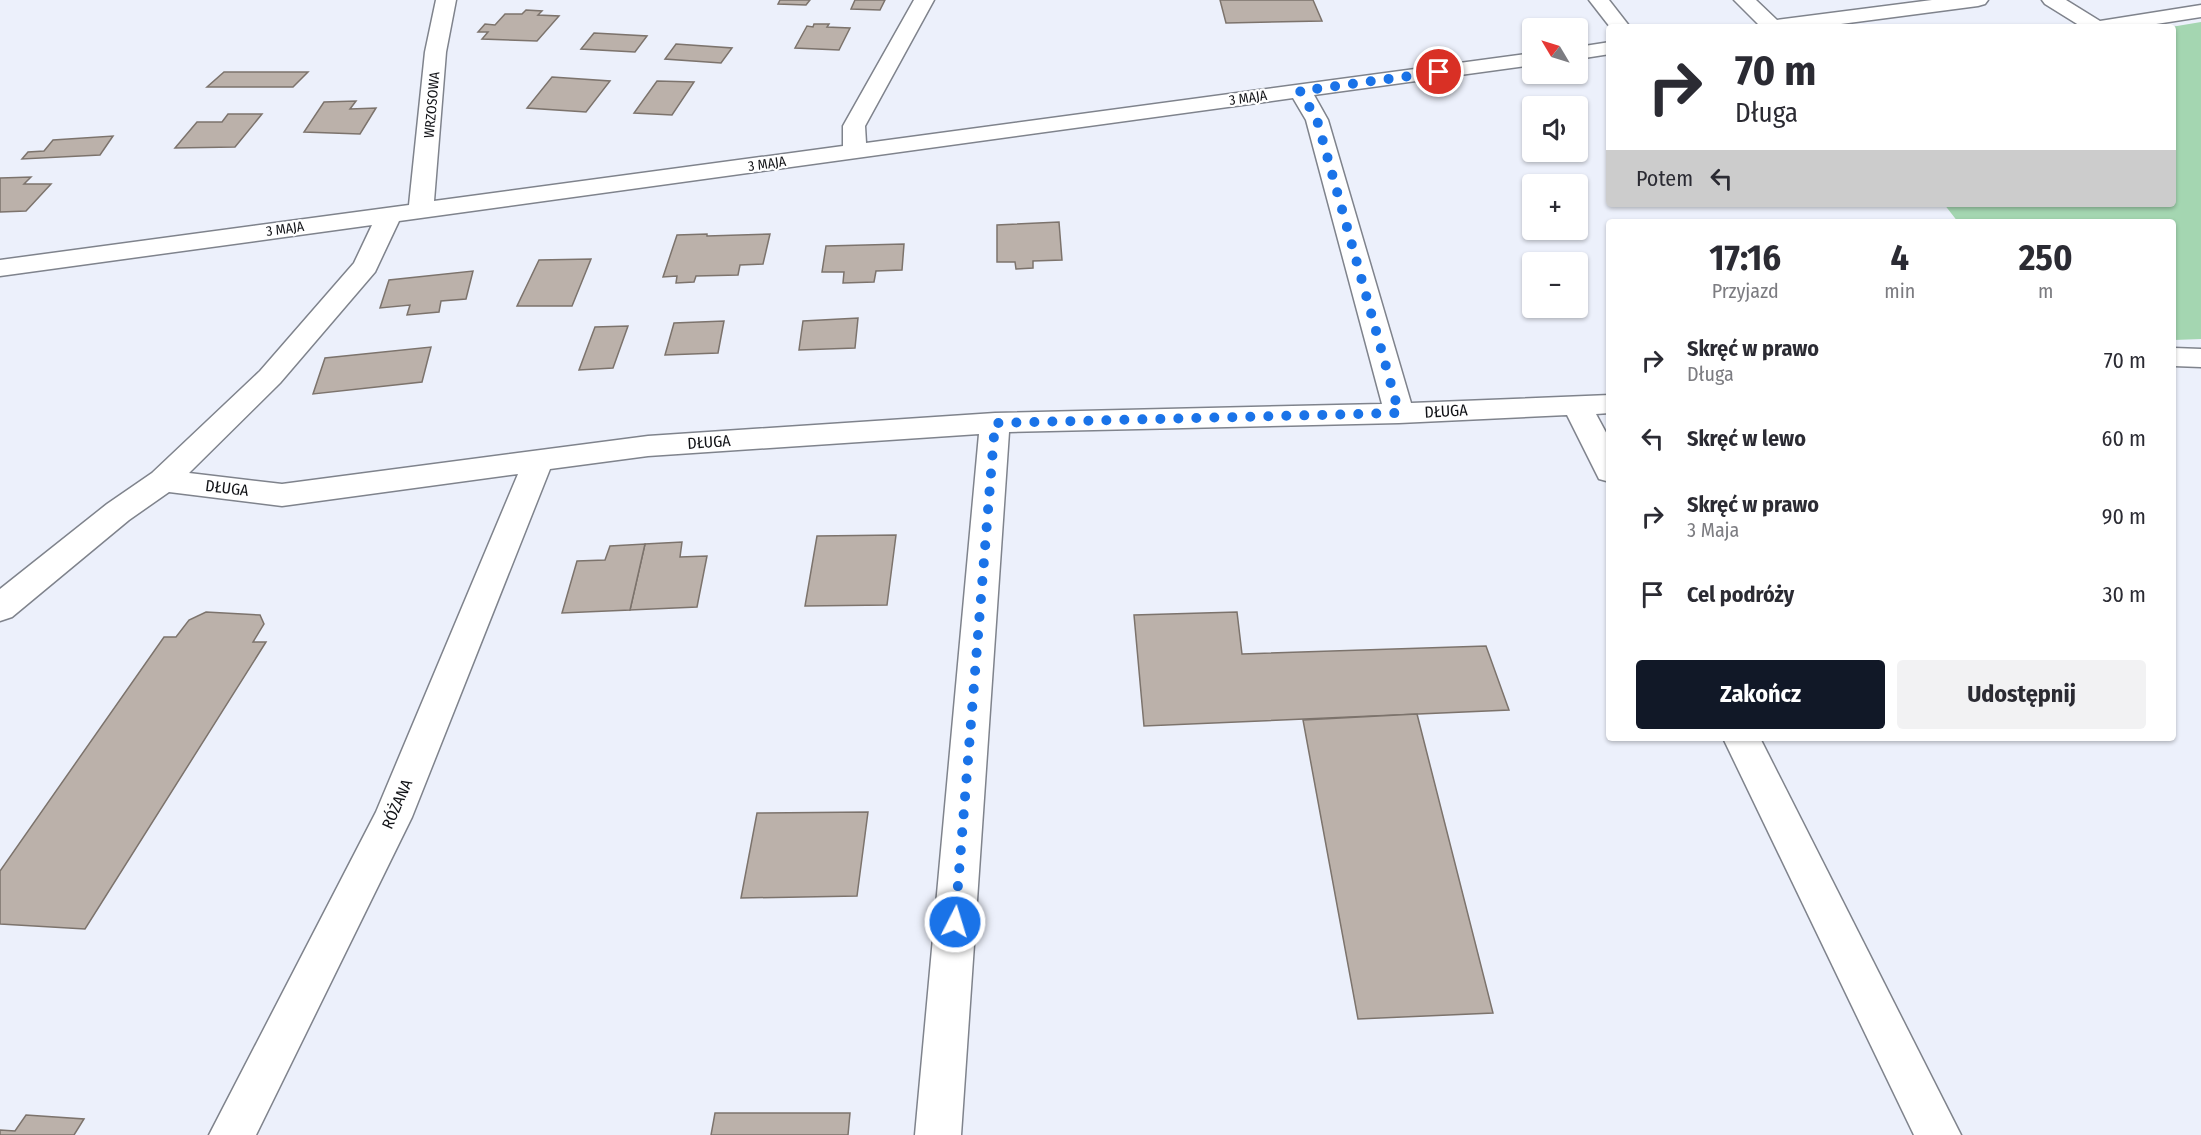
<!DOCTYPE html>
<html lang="pl">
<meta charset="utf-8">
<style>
body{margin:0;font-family:"Fira Sans Condensed",sans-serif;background:#f2f2f3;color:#2b2b33;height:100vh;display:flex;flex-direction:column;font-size:22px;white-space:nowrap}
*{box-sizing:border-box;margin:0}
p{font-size:20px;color:#7c7c81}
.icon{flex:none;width:33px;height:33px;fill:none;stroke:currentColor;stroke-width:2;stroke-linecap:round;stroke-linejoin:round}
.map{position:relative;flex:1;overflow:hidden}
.sheet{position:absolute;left:1606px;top:219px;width:570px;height:522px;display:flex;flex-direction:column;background:#fff;border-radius:6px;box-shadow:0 2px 4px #0004}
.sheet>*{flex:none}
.guide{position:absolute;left:1606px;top:24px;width:570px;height:183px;border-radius:6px;box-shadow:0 2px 4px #0004;background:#fff;color:#2b2b33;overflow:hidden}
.needle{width:39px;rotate:308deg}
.fabs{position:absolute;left:1522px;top:18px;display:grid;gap:12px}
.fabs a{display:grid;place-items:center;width:66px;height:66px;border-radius:6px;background:#fff;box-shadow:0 2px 4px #0004;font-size:30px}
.pin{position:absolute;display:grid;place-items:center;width:51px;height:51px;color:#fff;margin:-26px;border:3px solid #fff;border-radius:50%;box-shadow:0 2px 6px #0007}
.me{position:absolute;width:66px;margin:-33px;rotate:5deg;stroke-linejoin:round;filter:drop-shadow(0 0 4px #0008)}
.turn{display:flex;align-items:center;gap:21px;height:126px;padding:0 30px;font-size:27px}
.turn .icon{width:78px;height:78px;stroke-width:2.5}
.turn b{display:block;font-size:42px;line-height:51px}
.then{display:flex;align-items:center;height:57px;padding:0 30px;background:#0003;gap:12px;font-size:22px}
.eta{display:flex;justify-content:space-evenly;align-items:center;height:102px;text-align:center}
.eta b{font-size:36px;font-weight:700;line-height:42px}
.button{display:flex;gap:12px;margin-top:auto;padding:12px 30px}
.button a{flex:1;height:69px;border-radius:6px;background:#111827;color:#fff;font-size:24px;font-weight:700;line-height:69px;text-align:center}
.button a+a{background:#f2f2f3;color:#2b2b33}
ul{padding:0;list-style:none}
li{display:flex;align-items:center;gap:18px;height:78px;padding:0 30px}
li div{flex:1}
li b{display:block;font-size:22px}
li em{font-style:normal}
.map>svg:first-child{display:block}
</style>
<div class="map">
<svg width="2201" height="1135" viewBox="0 0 2201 1135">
<rect width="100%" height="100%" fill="#ecf0fb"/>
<path fill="#a4d6b1" d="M 2201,22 L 2201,339 L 2174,340 L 2174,222 L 1958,222 L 1944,204 L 2174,204 L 2174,27 L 2171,27 Z"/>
<g fill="#bbb1aa" stroke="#7c736c" stroke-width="1.5">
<path d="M 780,0 L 810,0 L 806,5 L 778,4 Z"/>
<path d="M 855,0 L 885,0 L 880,10 L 851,9 Z"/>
<path d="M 1220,0 L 1313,0 L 1322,21 L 1226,23 Z"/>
<path d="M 526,10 L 542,11 L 538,15 L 559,16 L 537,41 L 482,39 L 488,32 L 478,32 L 485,24 L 495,25 L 505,14 L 522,14 Z"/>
<path d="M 814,24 L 829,24 L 827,27 L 850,28 L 839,50 L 795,48 L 807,26 L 813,27 Z"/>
<path d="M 594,33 L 647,36 L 635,52 L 581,49 Z"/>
<path d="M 676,44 L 732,48 L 721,63 L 665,59 Z"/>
<path d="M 224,72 L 308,72 L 293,87 L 207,87 Z"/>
<path d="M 552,77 L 610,81 L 586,112 L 527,108 Z"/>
<path d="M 657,81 L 694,82 L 672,115 L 634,113 Z"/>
<path d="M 356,101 L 350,109 L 376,108 L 360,134 L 304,132 L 324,102 Z"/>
<path d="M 228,114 L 262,114 L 235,147 L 175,148 L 197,122 L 222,122 Z"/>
<path d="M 113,136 L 100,155 L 22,159 L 28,152 L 44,151 L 53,140 Z"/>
<path d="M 31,177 L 24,184 L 51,184 L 26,211 L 0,212 L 0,178 Z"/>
<path d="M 1059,222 L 1062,260 L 1033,261 L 1033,268 L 1016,269 L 1015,262 L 997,262 L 997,225 Z"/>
<path d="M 707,234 L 707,236 L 770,234 L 763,264 L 740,265 L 738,275 L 696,276 L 694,282 L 676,283 L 677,276 L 663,277 L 677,235 Z"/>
<path d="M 904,244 L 902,270 L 876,271 L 874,282 L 843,283 L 844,272 L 822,272 L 826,246 Z"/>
<path d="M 591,259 L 572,306 L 517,306 L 539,260 Z"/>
<path d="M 473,271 L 466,299 L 441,301 L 439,312 L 407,315 L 410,305 L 380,308 L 389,280 Z"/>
<path d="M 858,318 L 855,348 L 799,350 L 803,321 Z"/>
<path d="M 724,321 L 718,353 L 665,355 L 674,323 Z"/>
<path d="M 628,326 L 613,368 L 579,370 L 595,327 Z"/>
<path d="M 431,347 L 422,382 L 313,394 L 325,358 Z"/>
<path d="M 896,535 L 887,605 L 805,606 L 817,536 Z"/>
<path d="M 682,542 L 680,557 L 707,556 L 697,607 L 630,610 L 645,544 Z"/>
<path d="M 645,544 L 630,610 L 562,613 L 577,561 L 605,560 L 610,546 Z"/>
<path d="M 206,612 L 260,615 L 264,624 L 253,642 L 266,642 L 85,929 L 0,924 L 0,871 L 164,637 L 176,637 L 189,620 Z"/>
<path d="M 1237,612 L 1242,654 L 1486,646 L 1509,710 L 1144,726 L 1134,615 Z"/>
<path d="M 1417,714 L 1493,1013 L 1358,1019 L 1303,720 Z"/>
<path d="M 868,812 L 857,896 L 741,898 L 757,813 Z"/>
<path d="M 715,1113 L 850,1113 L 848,1135 L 711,1135 Z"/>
<path d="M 26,1115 L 84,1119 L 74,1135 L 0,1135 L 0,1130 L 15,1131 Z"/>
</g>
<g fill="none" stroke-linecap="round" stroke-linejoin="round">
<g stroke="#7f838c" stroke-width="3">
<g id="minor">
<path d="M 436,0 L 456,0 L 446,52 L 434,201 L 843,146 L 843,126 L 914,0 L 934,0 L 865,126 L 866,143 L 1533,53 L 1533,65 L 1314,95 L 1328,120 L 1411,403 L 1610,395 L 1610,413 L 1596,414 L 1610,440 L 1610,482 L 1599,479 L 1567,415 L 1399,423 L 1009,432 L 961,1135 L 915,1135 L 979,434 L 648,456 L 550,469 L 412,817 L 256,1135 L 209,1135 L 376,812 L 518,474 L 282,506 L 169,492 L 129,520 L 12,617 L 0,621 L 0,589 L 107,504 L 152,473 L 260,371 L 354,263 L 372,225 L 0,276 L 0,260 L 409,205 L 425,52 ZM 1293,98 L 1306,120 L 1382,404 L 995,413 L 648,436 L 282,484 L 189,473 L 280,383 L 375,272 L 399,221 Z"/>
<path d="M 1589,0 L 1609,0 L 1630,27 L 1610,27 Z"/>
<path d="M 1734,0 L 1756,0 L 1777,20 L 1932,0 L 1988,0 L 1985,4 L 1978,6 L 1818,27 L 1761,27 Z"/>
<path d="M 2042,0 L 2066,0 L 2100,21 L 2201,5 L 2201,17 L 2137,27 L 2082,27 L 2045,4 Z"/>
<path d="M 1610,42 L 1610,54 L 1578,59 L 1578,47 Z"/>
<path d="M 2174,348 L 2201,349 L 2201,367 L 2174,366 Z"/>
<path d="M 1723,738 L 1760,738 L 1961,1135 L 1914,1135 Z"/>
</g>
</g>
<use href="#minor" fill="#fff" fill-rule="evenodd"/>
</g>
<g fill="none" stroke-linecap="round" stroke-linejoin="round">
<path stroke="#1a73e8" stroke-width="10" stroke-dasharray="0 18" d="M 955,922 L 995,423 L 1399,413 L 1317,120 L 1300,91 L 1439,72"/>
</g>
<g text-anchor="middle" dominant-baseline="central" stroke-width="4.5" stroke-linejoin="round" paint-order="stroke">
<g font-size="14" fill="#121317" stroke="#fff">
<text transform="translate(1248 98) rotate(-8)">3 MAJA</text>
<text transform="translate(432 105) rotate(-85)">WRZOSOWA</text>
<text transform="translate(767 164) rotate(-8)">3 MAJA</text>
<text transform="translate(285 229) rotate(-8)">3 MAJA</text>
</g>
<g font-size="16" fill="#121317" stroke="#fff">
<text transform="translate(1446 411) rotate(-3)">DŁUGA</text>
<text transform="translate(709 442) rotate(-4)">DŁUGA</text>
<text transform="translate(227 488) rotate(7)">DŁUGA</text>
<text transform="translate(397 804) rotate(-66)">RÓŻANA</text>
</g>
</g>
</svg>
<div class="fabs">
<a><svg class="needle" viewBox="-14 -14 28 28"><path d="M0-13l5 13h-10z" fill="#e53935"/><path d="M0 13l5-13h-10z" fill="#7c7c81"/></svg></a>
<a><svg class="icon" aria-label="sound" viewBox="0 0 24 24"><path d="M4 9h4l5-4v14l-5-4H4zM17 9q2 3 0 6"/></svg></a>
<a>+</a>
<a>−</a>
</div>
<div class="pin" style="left:1439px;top:72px;background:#d93025"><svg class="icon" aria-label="arrive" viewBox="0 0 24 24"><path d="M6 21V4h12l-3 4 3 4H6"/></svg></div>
<svg class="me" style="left:955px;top:922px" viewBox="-20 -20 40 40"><circle r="17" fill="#1a73e8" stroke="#fff" stroke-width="3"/><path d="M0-11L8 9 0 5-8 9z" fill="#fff"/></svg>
<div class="guide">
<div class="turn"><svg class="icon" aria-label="right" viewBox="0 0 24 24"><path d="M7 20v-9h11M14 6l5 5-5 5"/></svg><div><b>70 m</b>Długa</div></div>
<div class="then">Potem<svg class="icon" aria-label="left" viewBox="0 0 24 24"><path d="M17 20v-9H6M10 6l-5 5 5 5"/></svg></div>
</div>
<section class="sheet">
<div class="eta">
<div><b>17:16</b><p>Przyjazd</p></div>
<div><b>4</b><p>min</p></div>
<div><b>250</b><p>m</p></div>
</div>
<ul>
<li><svg class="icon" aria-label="right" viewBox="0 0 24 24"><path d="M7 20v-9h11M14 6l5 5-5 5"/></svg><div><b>Skręć w prawo</b><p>Długa</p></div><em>70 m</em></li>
<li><svg class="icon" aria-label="left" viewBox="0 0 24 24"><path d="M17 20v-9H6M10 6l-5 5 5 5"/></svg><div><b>Skręć w lewo</b></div><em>60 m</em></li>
<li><svg class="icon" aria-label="right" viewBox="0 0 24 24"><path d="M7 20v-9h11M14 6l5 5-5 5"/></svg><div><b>Skręć w prawo</b><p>3 Maja</p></div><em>90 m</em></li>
<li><svg class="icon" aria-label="arrive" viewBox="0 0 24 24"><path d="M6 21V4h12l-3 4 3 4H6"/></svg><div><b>Cel podróży</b></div><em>30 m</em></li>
</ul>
<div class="button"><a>Zakończ</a><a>Udostępnij</a></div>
</section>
</div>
